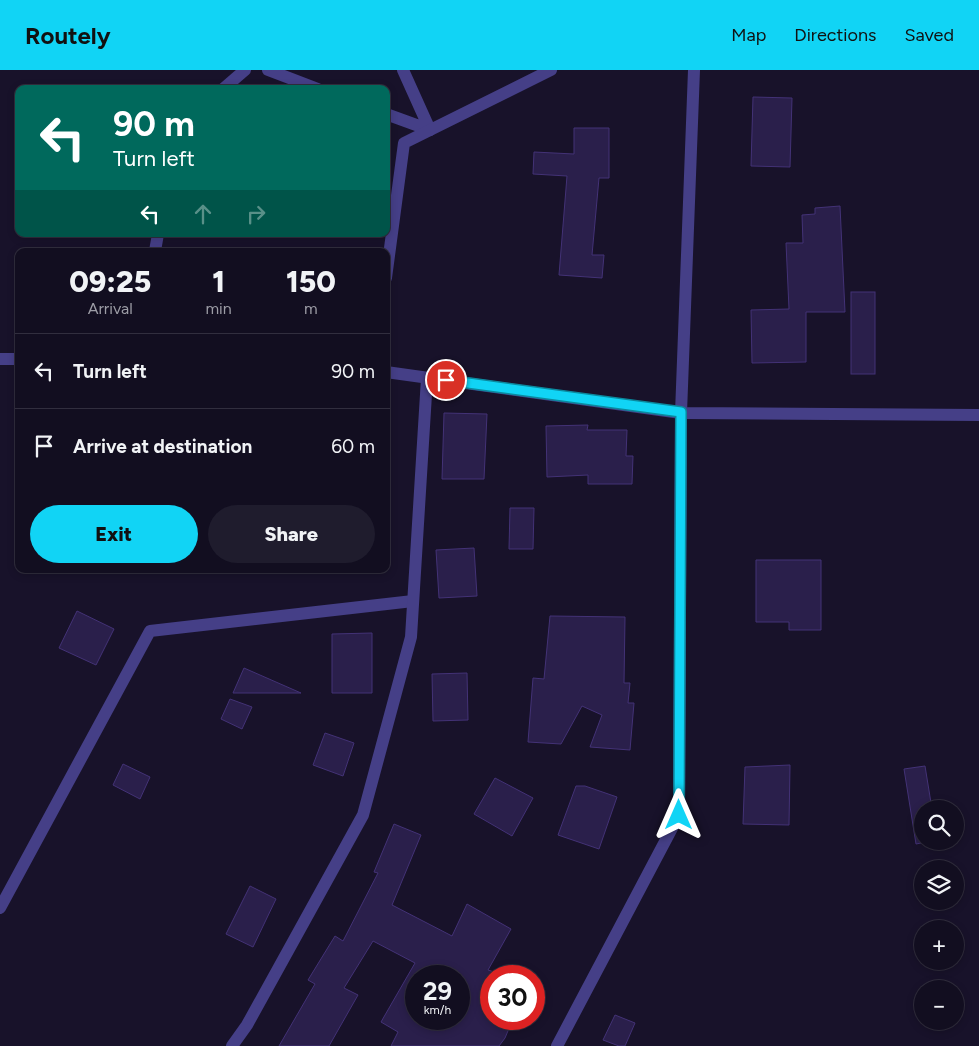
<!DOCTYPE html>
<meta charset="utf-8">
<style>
body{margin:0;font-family:Figtree,sans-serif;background:#1f1c2d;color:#f1f3f6;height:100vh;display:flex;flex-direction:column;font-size:19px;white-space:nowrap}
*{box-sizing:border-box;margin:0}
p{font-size:16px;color:#9c9ca5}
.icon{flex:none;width:28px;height:28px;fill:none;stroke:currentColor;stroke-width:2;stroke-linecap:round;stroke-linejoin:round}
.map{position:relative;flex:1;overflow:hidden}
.side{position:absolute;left:15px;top:178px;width:375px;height:325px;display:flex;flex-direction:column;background:#120e20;border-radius:10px;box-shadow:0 2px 8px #0003,0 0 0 1px #312e3e}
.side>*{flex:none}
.guide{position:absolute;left:15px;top:15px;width:375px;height:152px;border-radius:10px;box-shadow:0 2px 8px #0003,0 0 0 1px #312e3e;background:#00695c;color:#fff;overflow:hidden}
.tools{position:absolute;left:914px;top:730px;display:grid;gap:10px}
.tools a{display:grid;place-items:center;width:50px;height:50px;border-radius:50%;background:#120e20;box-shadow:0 2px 8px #0003,0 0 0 1px #312e3e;font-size:25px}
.speed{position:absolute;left:405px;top:895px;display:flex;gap:10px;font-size:25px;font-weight:700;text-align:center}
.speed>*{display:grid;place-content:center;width:65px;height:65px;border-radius:50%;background:#120e20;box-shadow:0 2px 8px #0003,0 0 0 1px #312e3e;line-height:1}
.speed small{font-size:12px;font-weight:400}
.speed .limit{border:8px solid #d22;background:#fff;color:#111}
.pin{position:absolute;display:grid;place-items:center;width:42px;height:42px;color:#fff;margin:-21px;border:2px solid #fff;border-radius:50%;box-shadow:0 1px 5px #0007}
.me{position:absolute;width:55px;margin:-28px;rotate:0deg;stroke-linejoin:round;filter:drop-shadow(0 0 4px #0008)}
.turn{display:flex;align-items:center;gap:18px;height:105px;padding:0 15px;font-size:22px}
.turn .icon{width:65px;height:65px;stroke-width:2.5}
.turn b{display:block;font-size:35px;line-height:42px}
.lanes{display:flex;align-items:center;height:48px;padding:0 15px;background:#0003;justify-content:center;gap:25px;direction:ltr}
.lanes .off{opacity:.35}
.eta{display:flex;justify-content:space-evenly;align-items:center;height:85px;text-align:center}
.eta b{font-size:30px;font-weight:800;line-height:35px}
.button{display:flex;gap:10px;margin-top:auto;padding:10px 15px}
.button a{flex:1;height:58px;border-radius:30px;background:#11d4f5;color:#111;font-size:20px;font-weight:800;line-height:58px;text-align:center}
.button a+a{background:#1f1c2d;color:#f1f3f6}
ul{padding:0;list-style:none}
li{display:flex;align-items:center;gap:15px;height:75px;padding:0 15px;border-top:1px solid #312e3e}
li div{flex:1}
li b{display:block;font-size:19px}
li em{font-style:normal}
header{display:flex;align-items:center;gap:30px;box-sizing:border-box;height:70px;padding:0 25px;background:#11d4f5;color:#111}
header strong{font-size:24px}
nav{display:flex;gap:28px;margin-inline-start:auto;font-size:18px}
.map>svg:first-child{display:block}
</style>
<header>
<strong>Routely</strong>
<nav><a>Map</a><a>Directions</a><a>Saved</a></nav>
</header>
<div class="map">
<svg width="979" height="976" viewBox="0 0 979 976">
<rect width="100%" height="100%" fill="#18122a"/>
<g fill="#2a1f4b" stroke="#433276" fill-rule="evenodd">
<path d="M 753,27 L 792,28 L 790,97 L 751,96 Z"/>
<path d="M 574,58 L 609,58 L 609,108 L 599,108 L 592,185 L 604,185 L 602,208 L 559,205 L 567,106 L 533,104 L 534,82 L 574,84 Z"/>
<path d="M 840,136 L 845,242 L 806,242 L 806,292 L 752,293 L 751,240 L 789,239 L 786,173 L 803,173 L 802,145 L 815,144 L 815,138 Z"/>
<rect x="851" y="222" width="24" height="82"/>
<path d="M 444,343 L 487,344 L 484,409 L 442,409 Z"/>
<path d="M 588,355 L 587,360 L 627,360 L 626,386 L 633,386 L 632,414 L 588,414 L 588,405 L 547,407 L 546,356 Z"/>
<path d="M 510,438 L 534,438 L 533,479 L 509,479 Z"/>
<path d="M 474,478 L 477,526 L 439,528 L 436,480 Z"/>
<path d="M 756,490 L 821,490 L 821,560 L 789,560 L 789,552 L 756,552 Z"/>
<path d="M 77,541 L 114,559 L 96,595 L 59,578 Z"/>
<path d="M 550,546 L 625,547 L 624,613 L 630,613 L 628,633 L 634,633 L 630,680 L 590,677 L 602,645 L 582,636 L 561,674 L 528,672 L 533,608 L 544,609 Z"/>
<path d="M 372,563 L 372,623 L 332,623 L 332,564 Z"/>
<path d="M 244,598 L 301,623 L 233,623 Z"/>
<path d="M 467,603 L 468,650 L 433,651 L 432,604 Z"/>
<path d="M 230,629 L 252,637 L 242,659 L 221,649 Z"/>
<path d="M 325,663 L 354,673 L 343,706 L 313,695 Z"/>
<path d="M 123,694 L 150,707 L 140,729 L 113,715 Z"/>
<path d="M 790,695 L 789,755 L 743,754 L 745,697 Z"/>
<path d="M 925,696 L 932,739 L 922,739 L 922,771 L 931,771 L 916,774 L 904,699 Z"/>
<path d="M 495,708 L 533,728 L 512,766 L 474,744 Z"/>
<path d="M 576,716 L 585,716 L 617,727 L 599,779 L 558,765 Z"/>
<path d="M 394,754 L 421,765 L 392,835 L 452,866 L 467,834 L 511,859 L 488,900 L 506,906 L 491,906 L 491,949 L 513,949 L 505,968 L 499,976 L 391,976 L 398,962 L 381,952 L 415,893 L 373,871 L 344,918 L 358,925 L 329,976 L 279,976 L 315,914 L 308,910 L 335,866 L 343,871 L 378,803 L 374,802 ZM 416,906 L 459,906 L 459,949 L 416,949 Z"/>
<path d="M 250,816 L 276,829 L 253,877 L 226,864 Z"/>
<path d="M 615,945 L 635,953 L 625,976 L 619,976 L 603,970 Z"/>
</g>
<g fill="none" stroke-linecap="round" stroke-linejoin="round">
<g stroke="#453f87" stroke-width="12">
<path d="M 268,0 L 318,19"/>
<path d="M 223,19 L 245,0"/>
<path d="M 386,44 L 430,60 L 403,0"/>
<path d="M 155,181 L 158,164"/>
<path d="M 386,208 L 404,73 L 551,0"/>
</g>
<g stroke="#453f87" stroke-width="12">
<path d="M 0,289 L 19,289"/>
<path d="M 386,302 L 681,343 L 979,345"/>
<path d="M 0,838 L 150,561 L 413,531"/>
<path d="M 232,976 L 247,955 L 363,745 L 411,567 L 427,308"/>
<path d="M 557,976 L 679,745 L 681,343 L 694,0"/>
</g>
</g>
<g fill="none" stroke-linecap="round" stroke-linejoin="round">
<g stroke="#0b8a9f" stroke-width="12">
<path id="route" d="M 446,310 L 681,342 L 679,745"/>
</g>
<use href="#route" stroke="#11d4f5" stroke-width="9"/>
</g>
</svg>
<div class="tools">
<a><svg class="icon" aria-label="search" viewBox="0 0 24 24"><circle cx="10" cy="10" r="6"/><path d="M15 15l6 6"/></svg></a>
<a><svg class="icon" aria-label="layers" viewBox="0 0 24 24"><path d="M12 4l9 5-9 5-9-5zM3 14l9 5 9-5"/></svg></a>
<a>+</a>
<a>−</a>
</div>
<div class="speed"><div>29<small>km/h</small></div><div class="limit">30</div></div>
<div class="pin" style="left:446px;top:310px;background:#d93025"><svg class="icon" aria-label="arrive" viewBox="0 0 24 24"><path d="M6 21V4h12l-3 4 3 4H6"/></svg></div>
<svg class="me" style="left:679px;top:745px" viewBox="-20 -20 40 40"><path d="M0-17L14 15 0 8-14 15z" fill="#11d4f5" stroke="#fff" stroke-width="4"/></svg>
<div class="guide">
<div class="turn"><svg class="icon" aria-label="left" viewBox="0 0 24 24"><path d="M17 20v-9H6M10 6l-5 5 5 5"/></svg><div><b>90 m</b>Turn left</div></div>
<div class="lanes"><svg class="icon" aria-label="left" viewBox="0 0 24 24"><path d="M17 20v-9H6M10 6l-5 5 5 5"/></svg><svg class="icon off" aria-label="ahead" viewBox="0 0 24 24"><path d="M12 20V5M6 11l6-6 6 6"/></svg><svg class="icon off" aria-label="right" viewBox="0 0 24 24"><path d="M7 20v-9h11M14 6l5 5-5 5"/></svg></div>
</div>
<section class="side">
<div class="eta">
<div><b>09:25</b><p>Arrival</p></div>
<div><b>1</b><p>min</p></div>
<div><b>150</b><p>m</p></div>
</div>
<ul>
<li><svg class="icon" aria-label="left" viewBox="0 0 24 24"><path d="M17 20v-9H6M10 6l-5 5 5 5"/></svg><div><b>Turn left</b></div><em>90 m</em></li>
<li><svg class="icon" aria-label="arrive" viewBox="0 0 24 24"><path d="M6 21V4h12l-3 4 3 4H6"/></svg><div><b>Arrive at destination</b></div><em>60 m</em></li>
</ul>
<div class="button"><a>Exit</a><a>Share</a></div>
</section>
</div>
